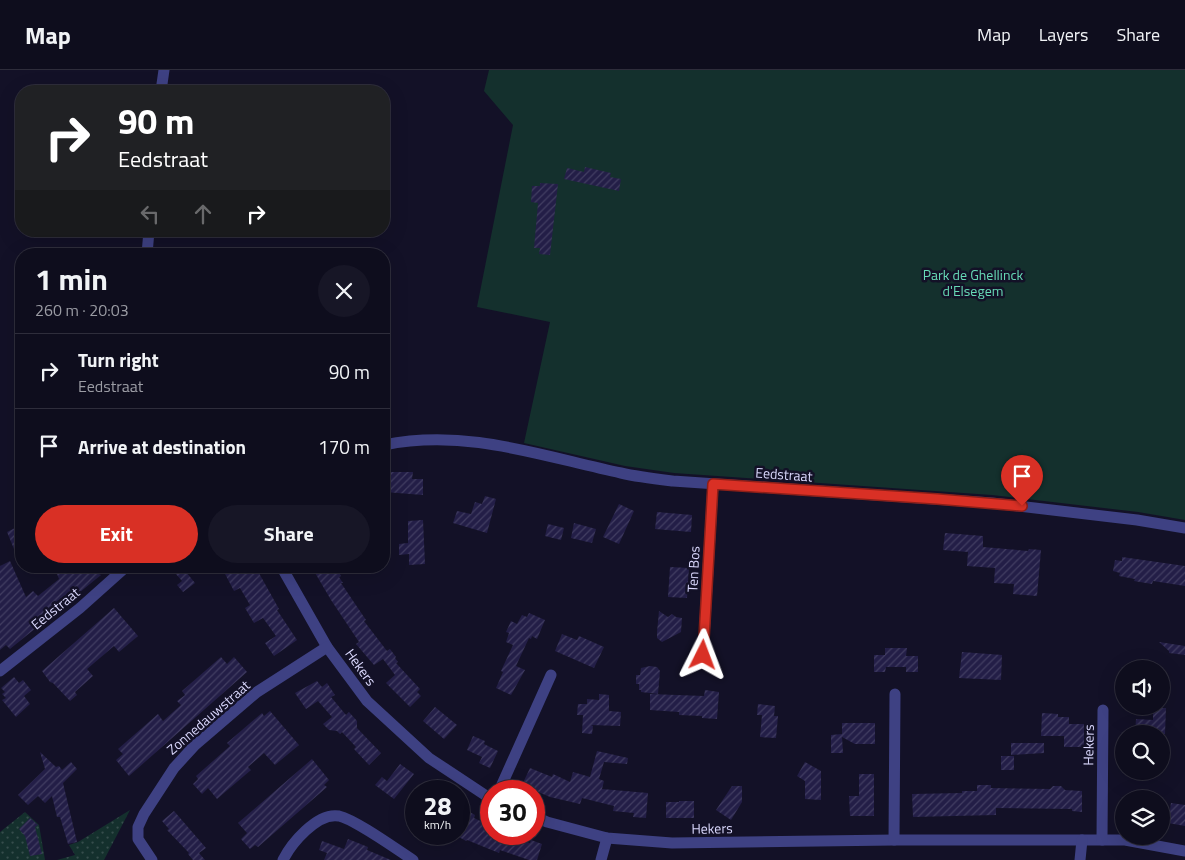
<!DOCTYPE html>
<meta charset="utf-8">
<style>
body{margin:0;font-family:"Titillium Web",sans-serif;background:#171626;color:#f1f3f6;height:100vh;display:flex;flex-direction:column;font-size:19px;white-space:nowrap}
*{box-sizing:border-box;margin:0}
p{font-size:16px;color:#9b9ca4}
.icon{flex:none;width:28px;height:28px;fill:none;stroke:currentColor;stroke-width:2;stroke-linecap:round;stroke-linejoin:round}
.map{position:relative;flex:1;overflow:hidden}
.side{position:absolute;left:15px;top:178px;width:375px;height:325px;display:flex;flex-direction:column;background:#0e0d1d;border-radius:20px;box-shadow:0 5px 20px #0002,0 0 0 1px #2e2d3b}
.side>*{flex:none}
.hud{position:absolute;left:15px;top:15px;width:375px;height:152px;border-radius:20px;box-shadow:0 5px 20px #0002,0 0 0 1px #2e2d3b;background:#202124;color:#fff;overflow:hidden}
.tools{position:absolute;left:1115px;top:590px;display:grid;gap:10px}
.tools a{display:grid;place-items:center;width:55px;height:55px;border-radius:50%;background:#0e0d1d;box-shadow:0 5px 20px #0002,0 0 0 1px #2e2d3b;font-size:25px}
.speed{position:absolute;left:405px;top:710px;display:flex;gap:10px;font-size:25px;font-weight:700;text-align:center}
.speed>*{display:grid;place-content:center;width:65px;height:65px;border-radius:50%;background:#0e0d1d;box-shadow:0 5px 20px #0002,0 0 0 1px #2e2d3b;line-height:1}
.speed small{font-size:12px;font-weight:400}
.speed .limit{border:8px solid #d22;background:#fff;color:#111}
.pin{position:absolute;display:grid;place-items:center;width:42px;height:42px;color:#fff;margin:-51px -21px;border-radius:50% 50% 50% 0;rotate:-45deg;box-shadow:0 0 5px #0007}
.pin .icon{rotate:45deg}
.me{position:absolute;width:55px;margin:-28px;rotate:3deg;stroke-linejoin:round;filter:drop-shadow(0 0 4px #0008)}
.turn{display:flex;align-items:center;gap:18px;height:105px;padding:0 20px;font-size:22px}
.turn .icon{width:65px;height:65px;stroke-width:2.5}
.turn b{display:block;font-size:35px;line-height:42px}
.lanes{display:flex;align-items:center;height:48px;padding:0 20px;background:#0003;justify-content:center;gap:25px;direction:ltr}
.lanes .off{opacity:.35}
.round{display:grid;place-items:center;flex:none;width:52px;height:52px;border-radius:26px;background:#171626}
.head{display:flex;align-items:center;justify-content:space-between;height:85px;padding:0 20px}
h1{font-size:30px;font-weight:700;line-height:38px}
.action{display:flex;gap:10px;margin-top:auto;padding:10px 20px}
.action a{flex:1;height:58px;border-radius:30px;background:#d93025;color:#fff;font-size:20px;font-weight:700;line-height:58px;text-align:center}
.action a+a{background:#171626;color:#f1f3f6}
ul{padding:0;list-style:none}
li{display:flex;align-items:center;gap:15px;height:75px;padding:0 20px;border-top:1px solid #2e2d3b}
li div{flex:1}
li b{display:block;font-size:19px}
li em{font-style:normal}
header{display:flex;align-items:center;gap:30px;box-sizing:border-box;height:70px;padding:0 25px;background:#0e0d1d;border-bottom:1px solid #2e2d3b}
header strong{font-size:24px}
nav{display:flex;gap:28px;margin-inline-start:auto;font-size:18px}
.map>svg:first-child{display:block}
</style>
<header>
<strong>Map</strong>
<nav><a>Map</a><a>Layers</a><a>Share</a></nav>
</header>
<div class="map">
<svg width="1185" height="790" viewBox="0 0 1185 790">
<defs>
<pattern id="grass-dots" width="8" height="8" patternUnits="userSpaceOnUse" patternTransform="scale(1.25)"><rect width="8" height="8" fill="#14302d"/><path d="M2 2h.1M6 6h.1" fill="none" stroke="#364d4c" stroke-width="1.8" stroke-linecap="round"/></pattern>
<pattern id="building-hatch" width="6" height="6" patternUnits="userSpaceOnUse" patternTransform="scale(1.25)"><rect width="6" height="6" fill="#231e47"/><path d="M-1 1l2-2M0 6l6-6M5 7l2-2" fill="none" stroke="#423e62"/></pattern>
</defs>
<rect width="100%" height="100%" fill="#131127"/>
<g fill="url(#grass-dots)">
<path d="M 130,740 L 104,790 L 57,790 L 75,785 L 69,775 L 78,772 Z"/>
<path d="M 25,742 L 39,755 L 45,790 L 0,790 L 0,762 Z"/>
</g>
<path fill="#14302d" d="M 489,0 L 1185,0 L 1185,450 L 1138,442 L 992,425 L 674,403 L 625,396 L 524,373 L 550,252 L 477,237 L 513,55 L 484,21 Z"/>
<g fill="url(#building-hatch)">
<path d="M 585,97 L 611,103 L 610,107 L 621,109 L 619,121 L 564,109 L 567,98 L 584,102 Z"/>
<path d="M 540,113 L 558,114 L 550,185 L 539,184 L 540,178 L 534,178 L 538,133 L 531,132 L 532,116 L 540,116 Z"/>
<path d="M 385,402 L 413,402 L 412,409 L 423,409 L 423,425 L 385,422 Z"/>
<path d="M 485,426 L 496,429 L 487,463 L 453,453 L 457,441 L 471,444 L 475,432 L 482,434 Z"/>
<path d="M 619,434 L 634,441 L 619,474 L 603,467 Z"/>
<path d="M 657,442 L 692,445 L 691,462 L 655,459 Z"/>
<path d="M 423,450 L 425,494 L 409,495 L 409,484 L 399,485 L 399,474 L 408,473 L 408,451 Z"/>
<path d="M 574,453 L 596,459 L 592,473 L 571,468 Z"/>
<path d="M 548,454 L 564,458 L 561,470 L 545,466 Z"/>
<path d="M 21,455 L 21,496 L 7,462 Z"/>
<path d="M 945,463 L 983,466 L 983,477 L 1028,481 L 1029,479 L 1041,480 L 1037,526 L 1013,524 L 1014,514 L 994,513 L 995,498 L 967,496 L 968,482 L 943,480 Z"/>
<path d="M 1122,487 L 1185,496 L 1185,516 L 1153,511 L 1152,514 L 1134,511 L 1135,509 L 1119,506 L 1120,503 L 1113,501 L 1115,490 L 1122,491 Z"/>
<path d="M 10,491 L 26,527 L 33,521 L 38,526 L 59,509 L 54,496 L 108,496 L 99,504 L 101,505 L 10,579 L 6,575 L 0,580 L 0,496 Z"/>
<path d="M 169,496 L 194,496 L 186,502 L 195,513 L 183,522 L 177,515 L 182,511 Z"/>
<path d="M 235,496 L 255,496 L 279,539 L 277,540 L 297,570 L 274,586 L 265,573 L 276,566 L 263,548 L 254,553 L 245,538 L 250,535 L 240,518 L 234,521 L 224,502 Z"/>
<path d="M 311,496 L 336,496 L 341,506 L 339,507 L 343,513 L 341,513 L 366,550 L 364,551 L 387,581 L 390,579 L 396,587 L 395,588 L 398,592 L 396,593 L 420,619 L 417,622 L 421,626 L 410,637 L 386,613 L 395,605 L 383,589 L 374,595 L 356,574 L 359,572 L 331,530 Z"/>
<path d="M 670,497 L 689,498 L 687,528 L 668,527 Z"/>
<path d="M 114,538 L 138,566 L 119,582 L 114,576 L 87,599 L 93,606 L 75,622 L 77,625 L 70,631 L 53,613 L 50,612 L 42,601 Z"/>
<path d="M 659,541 L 668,547 L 672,544 L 676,547 L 682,548 L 681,562 L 662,572 L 657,568 L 657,562 Z"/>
<path d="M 529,543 L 545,550 L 537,569 L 532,566 L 531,569 L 529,568 L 516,596 L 525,600 L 511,625 L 496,618 L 503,602 L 501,601 L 513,575 L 506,572 L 509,563 L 506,562 L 511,551 L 517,554 L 522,545 L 527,547 Z"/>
<path d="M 562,564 L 577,570 L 579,566 L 604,577 L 594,598 L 555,581 Z"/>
<path d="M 1159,572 L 1185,576 L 1185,585 L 1169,583 L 1169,581 Z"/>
<path d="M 885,578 L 907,578 L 906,586 L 918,586 L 918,602 L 906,602 L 906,597 L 886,597 L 885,602 L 874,602 L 874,585 L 885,585 Z"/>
<path d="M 962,582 L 1002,585 L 1001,610 L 959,608 Z"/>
<path d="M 221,587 L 227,594 L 234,587 L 247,602 L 129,706 L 116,690 L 123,684 L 118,679 L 158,644 L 163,651 L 181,635 L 177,631 L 185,625 L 182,621 Z"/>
<path d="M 650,596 L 657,597 L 660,601 L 658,624 L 641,622 L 641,620 L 639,620 L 639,614 L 636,614 L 636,605 L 640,605 L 641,598 Z"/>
<path d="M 14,607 L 19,613 L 23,610 L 31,620 L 24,626 L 30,634 L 16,647 L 2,630 L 6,628 L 2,624 L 5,622 L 1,618 Z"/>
<path d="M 317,611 L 322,617 L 327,613 L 335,625 L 331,627 L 346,645 L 349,642 L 357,651 L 357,658 L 381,683 L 369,695 L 354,679 L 356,677 L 342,662 L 340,664 L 337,661 L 329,660 L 323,654 L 332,647 L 318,631 L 306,639 L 295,623 Z"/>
<path d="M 705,620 L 719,622 L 717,649 L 702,648 L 702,646 L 679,645 L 679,642 L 650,640 L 650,624 L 704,626 Z"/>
<path d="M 599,624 L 609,625 L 609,641 L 621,642 L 620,656 L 591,655 L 593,656 L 592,664 L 582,663 L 583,645 L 577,645 L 578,634 L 587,634 L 587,629 L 599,630 Z"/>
<path d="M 758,634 L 775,636 L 774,646 L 778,646 L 776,668 L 760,667 L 762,645 L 757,645 Z"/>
<path d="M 435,637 L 457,655 L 444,669 L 423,651 Z"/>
<path d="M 1153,638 L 1166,638 L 1165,664 L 1135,664 L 1136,649 L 1153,650 Z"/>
<path d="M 270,641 L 299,675 L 275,695 L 264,683 L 248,697 L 251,700 L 217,729 L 208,718 L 202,724 L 193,714 L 198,709 L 196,706 L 230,676 L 227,673 L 242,660 L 262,643 L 264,646 Z"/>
<path d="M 1042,643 L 1058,644 L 1058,647 L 1069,647 L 1069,654 L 1084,654 L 1084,677 L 1064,677 L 1064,666 L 1041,666 Z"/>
<path d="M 842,653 L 875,653 L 875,674 L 855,674 L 842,667 L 843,683 L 831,683 L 831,665 L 842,664 Z"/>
<path d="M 473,666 L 485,671 L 484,674 L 498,681 L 490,698 L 479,693 L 482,687 L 467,680 Z"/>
<path d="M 1011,673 L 1044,673 L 1044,683 L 1011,685 Z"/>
<path d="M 597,681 L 628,688 L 627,694 L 604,692 L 599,709 L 604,711 L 602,719 L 648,723 L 646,748 L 633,747 L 634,743 L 613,741 L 614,736 L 582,728 L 580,734 L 550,727 L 522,715 L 530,698 L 552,707 L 553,704 L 570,712 L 573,702 L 590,707 Z"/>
<path d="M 40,682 L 56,697 L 59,696 L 62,700 L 71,692 L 77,699 L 63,713 L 77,772 L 68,774 L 60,747 L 57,747 L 52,726 L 45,733 L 38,726 L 28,735 L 18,725 L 45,699 Z"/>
<rect x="1001" y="686" width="13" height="14"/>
<path d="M 312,689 L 329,710 L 324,715 L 327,717 L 258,777 L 255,775 L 250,779 L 241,769 L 247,763 L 238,753 Z"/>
<path d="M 805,692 L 821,701 L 821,730 L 805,729 L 805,711 L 797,706 Z"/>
<path d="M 400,694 L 414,704 L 394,729 L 375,715 L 382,707 L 387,711 Z"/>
<path d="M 859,704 L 874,704 L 874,746 L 850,746 L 849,726 L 859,726 Z"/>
<path d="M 977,715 L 991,715 L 991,718 L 1050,719 L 1053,716 L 1061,716 L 1065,720 L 1082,721 L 1082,742 L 1072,741 L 1072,739 L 996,738 L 996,745 L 913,747 L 912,724 L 962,723 L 962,721 L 977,721 Z"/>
<path d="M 732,716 L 742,716 L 742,732 L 731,750 L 716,740 Z"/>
<path d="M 679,731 L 694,731 L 694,748 L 666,748 L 666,732 L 679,732 Z"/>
<path d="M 1171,733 L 1185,735 L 1185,756 L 1168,753 Z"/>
<path d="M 459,736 L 475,745 L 474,748 L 491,756 L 491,764 L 504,764 L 530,773 L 531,770 L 542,774 L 537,790 L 529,790 L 500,780 L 499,783 L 467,770 L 466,771 L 459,767 Z"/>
<path d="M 174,741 L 206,778 L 199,783 L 205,790 L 193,790 L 188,784 L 189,783 L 167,760 L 169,759 L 162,751 Z"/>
<path d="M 30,748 L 38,755 L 35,757 L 42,784 L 30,786 L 25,766 L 19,759 Z"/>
<path d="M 348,769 L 368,777 L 367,780 L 391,790 L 324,790 L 327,783 L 319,780 L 322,771 L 344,779 Z"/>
</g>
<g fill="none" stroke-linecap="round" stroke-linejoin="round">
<g stroke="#3e4183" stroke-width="11">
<path d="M 161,21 L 164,0"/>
<path d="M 147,184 L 149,161"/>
<path d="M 384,375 C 466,358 541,386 621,403 C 638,407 656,409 673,411 L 992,433 L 1137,450 L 1185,458"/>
<path d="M 281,496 L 327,577 L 367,631 L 429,688 L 491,729"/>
<path d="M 703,585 L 713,415"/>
<path d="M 0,601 L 80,538 L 127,496"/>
<path d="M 499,721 L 551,605"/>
<path d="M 534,746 L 547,752 L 607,768 L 672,773 L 894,770 L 1125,770 L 1185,781"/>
<path d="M 894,770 L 895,624"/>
<path d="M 1102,770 L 1103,640"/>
<path d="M 152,790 L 138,769 L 138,757 L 144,744 L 174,698 L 195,675 L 257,622 L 327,577"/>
<path d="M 283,790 C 291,774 317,742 339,746 C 356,750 396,779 413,790"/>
<path d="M 601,790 L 607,768"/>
<path d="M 1080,790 L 1082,770"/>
</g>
</g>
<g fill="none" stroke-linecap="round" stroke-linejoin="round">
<g stroke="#8d1f18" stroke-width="12">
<path id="route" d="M 703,585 L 713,414 L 937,429 L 1022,436"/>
</g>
<use href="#route" stroke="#d93025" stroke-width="9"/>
</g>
<g text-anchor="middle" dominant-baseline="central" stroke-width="5" stroke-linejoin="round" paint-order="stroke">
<g font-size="14" fill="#67dab6" stroke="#131127">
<text x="973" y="204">Park de Ghellinck<tspan x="973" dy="16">d'Elsegem</tspan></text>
</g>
<g font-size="14" fill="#dad8fd" stroke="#131127">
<text transform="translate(784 404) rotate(4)">Eedstraat</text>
<text transform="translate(693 499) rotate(-87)">Ten Bos</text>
<text transform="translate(55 538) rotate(-39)">Eedstraat</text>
<text transform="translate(361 597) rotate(54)">Hekers</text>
<text transform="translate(208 647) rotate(-41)">Zonnedauwstraat</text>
<text transform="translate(1088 675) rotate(-89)">Hekers</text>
<text transform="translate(712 758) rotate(-1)">Hekers</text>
</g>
</g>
</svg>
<div class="tools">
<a><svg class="icon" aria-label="sound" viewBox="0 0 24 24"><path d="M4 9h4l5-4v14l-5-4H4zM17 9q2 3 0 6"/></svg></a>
<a><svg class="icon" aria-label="search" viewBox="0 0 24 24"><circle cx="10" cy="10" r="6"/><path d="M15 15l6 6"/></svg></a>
<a><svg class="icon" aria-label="layers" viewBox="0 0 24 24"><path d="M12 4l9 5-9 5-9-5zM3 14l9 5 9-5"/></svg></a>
</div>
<div class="speed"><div>28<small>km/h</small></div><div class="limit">30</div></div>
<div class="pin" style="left:1022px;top:436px;background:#d93025"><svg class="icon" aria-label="arrive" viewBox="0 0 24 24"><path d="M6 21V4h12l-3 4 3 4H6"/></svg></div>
<svg class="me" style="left:703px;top:585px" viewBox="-20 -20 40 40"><path d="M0-17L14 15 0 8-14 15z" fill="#d93025" stroke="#fff" stroke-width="4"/></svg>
<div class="hud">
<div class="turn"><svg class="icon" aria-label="right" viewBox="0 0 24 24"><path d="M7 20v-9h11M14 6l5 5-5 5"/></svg><div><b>90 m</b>Eedstraat</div></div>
<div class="lanes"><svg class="icon off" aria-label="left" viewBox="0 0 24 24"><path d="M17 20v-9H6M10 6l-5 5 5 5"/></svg><svg class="icon off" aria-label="ahead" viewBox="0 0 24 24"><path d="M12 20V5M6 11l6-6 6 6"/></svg><svg class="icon" aria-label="right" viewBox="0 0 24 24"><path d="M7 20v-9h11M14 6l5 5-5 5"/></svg></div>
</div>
<section class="side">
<div class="head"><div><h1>1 min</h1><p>260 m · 20:03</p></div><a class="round"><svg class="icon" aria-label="close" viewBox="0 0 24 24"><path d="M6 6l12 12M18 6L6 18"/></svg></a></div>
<ul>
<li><svg class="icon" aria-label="right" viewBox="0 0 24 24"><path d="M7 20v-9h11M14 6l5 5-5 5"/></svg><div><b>Turn right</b><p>Eedstraat</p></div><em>90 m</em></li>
<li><svg class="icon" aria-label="arrive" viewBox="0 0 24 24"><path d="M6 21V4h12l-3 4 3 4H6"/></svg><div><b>Arrive at destination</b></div><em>170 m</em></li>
</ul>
<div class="action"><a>Exit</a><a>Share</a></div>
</section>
</div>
